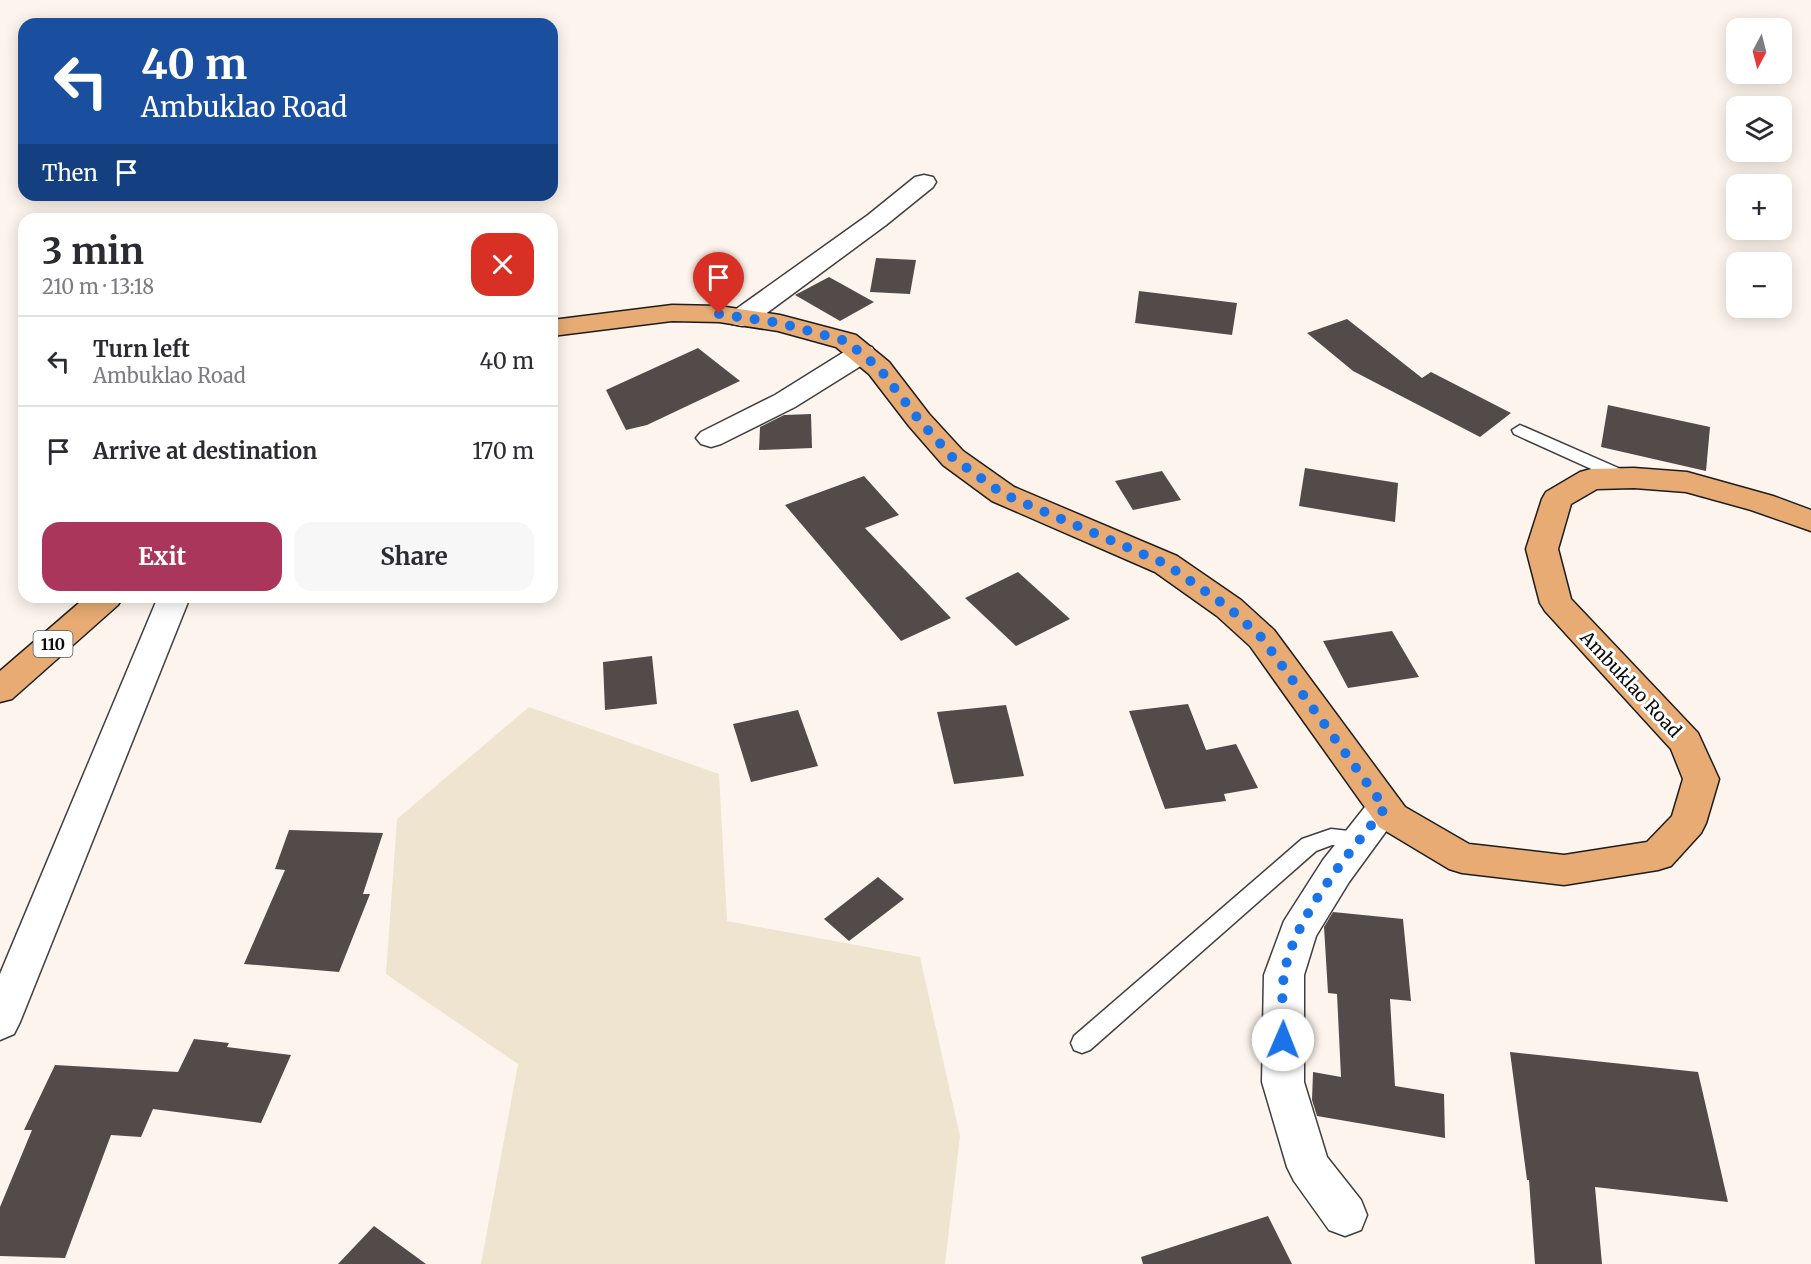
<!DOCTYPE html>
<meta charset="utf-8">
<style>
body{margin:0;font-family:Merriweather,serif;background:#f7f7f7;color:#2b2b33;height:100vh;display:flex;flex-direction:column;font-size:22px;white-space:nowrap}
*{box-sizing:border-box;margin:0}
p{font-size:20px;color:#7c7c81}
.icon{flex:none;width:33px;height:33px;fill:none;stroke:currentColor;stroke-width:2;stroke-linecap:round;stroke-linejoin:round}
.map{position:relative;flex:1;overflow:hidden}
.sheet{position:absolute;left:18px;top:213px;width:540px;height:390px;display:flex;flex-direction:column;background:#fff;border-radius:18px;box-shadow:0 3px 15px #0003}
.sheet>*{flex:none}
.hud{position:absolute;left:18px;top:18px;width:540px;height:183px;border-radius:18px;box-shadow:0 3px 15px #0003;background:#1a4fa0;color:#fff;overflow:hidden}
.needle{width:39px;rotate:187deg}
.tools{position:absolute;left:1726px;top:18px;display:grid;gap:12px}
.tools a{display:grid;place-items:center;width:66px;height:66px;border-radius:12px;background:#fff;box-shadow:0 3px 15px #0003;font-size:30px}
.pin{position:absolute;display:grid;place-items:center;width:51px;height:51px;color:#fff;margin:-62px -26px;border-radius:50% 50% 50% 0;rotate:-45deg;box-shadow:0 0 6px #0007}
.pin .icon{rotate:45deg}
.me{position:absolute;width:66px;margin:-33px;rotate:1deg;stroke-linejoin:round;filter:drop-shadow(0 0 4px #0008)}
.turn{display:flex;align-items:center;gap:21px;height:126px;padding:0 24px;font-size:27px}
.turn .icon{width:78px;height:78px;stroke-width:2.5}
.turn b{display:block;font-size:42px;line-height:51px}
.then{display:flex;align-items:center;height:57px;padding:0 24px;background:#0003;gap:12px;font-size:22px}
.round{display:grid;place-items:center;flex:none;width:63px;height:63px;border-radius:18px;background:#f7f7f7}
.headline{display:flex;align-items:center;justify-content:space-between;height:102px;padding:0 24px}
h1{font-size:36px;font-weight:700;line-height:45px}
.cta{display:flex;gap:12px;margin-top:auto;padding:12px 24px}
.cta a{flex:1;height:69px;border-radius:18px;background:#aa365b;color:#fff;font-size:24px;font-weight:700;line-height:69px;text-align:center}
.cta a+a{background:#f7f7f7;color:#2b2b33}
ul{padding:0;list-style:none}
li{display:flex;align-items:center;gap:18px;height:90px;padding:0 24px;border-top:2px solid #e1e1e2}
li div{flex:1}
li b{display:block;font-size:22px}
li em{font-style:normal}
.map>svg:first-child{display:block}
</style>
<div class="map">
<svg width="1811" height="1264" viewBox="0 0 1811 1264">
<rect width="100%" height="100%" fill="#fdf5ed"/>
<path fill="#efe4d0" d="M 529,707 L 719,774 L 727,921 L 920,957 L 960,1136 L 945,1264 L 481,1264 L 518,1064 L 386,974 L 397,819 Z"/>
<g fill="#534b4a">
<path d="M 876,258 L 916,260 L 910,294 L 870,292 Z"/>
<path d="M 829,277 L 874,302 L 840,321 L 795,295 Z"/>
<path d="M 1139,291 L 1237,303 L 1232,335 L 1135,323 Z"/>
<path d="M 1347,319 L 1422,378 L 1431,372 L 1511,413 L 1480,437 L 1353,371 L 1307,333 Z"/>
<path d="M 698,348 L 740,381 L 647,425 L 626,430 L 606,390 Z"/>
<path d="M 1608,405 L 1710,427 L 1706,471 L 1601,447 Z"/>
<path d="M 811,414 L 812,448 L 759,450 L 760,427 L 784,415 Z"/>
<path d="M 1305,468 L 1398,483 L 1395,522 L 1299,506 Z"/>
<path d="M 1162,471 L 1181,500 L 1133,510 L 1115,481 Z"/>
<path d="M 864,476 L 899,515 L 865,528 L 951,618 L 901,641 L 785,505 Z"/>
<path d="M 1018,572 L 1070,619 L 1016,646 L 965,598 Z"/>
<path d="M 1392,631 L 1419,677 L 1348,688 L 1323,641 Z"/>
<path d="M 652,656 L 657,704 L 605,710 L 603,662 Z"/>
<path d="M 1188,704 L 1206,750 L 1236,744 L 1258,788 L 1224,794 L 1226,801 L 1165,809 L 1129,711 Z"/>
<path d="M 1006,705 L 1024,776 L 954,784 L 937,712 Z"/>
<path d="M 798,710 L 818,766 L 751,782 L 733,724 Z"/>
<path d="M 289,830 L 383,833 L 363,894 L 370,894 L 339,972 L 244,964 L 285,870 L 275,869 Z"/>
<path d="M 878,877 L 904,899 L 849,941 L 824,919 Z"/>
<path d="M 1333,912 L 1403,919 L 1411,1001 L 1390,999 L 1395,1086 L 1444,1094 L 1445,1138 L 1317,1116 L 1312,1100 L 1313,1072 L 1341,1077 L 1337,994 L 1328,993 L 1324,927 Z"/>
<path d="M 194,1039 L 229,1043 L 227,1047 L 291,1055 L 261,1123 L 153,1109 L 141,1137 L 111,1135 L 65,1258 L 0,1256 L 0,1207 L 32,1130 L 24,1130 L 55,1065 L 178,1072 Z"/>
<path d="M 1510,1052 L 1698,1072 L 1728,1202 L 1595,1187 L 1602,1264 L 1535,1264 L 1529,1180 L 1527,1180 Z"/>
<path d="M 1268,1216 L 1292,1264 L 1143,1264 L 1141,1257 Z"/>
<path d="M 374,1226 L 426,1264 L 338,1264 Z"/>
</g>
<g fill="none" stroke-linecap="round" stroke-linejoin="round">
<g stroke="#3f3f3f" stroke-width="3">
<g id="lane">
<path d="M 1520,425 L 1632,474 L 1634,478 L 1632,482 L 1620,482 L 1514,434 L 1512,430 Z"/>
<path d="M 1331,829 L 1367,833 L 1370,839 L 1367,845 L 1360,847 L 1332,845 L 1316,851 L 1090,1050 L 1082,1053 L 1074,1050 L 1071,1043 L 1074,1036 L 1302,839 Z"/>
</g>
</g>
<g stroke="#3f3f3f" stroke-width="3">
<g id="street">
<path d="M 924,175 L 933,177 L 936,182 L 933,187 L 886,225 L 752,324 L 742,326 L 732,324 L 729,318 L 732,312 L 868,215 L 915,177 Z"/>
<path d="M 862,345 L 872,347 L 876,353 L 872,359 L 795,407 L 721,444 L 711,447 L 701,444 L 696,438 L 701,432 L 775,395 L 852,347 Z"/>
<path d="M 158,597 L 190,597 L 20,1022 L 14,1034 L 0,1040 L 0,974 Z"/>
<path d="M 1385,794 L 1398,798 L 1403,808 L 1349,882 L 1316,936 L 1304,975 L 1304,1082 L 1327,1157 L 1361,1200 L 1367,1215 L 1361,1230 L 1345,1236 L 1329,1230 L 1294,1181 L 1287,1167 L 1262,1082 L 1264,975 L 1284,921 L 1323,860 L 1372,798 Z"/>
</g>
</g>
<g stroke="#1d1d1d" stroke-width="3">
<g id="primary">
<path d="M 672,305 L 719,306 L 780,315 L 856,335 L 889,362 L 929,414 L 963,451 L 1014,487 L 1177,556 L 1241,600 L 1274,630 L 1405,807 L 1469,844 L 1564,855 L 1647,842 L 1672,816 L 1683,779 L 1671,749 L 1545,611 L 1540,603 L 1526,549 L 1542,499 L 1546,492 L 1580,472 L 1591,469 L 1634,468 L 1687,472 L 1773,496 L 1811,510 L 1811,531 L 1751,510 L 1686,492 L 1634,488 L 1597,489 L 1571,504 L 1558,549 L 1571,599 L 1698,733 L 1719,779 L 1706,823 L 1701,833 L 1671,866 L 1658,870 L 1564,885 L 1462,873 L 1449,869 L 1379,827 L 1250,646 L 1217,616 L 1155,572 L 992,501 L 943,465 L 909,426 L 869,374 L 836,347 L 778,331 L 719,322 L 672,321 L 552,336 L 552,320 Z"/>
<path d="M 86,597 L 123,597 L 118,605 L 12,699 L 0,702 L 0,671 Z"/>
</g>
</g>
<use href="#lane" fill="#fff" fill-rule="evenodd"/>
<use href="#street" fill="#fff" fill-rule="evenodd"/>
<use href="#primary" fill="#e7ab73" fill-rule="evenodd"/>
</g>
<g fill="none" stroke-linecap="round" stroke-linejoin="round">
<path stroke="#1a73e8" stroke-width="10" stroke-dasharray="0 18" d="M 719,314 L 780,323 L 846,341 L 879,368 L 919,420 L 953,458 L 1003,494 L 1166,564 L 1229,608 L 1262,638 L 1385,808 C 1350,852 1293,918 1284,975 C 1281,996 1283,1019 1283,1040"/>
</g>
<g text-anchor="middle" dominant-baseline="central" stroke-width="6" stroke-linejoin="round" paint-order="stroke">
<rect fill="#fff" stroke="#555" stroke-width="1.5" x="33.5" y="631" width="39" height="26" rx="4.5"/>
<g font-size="16" font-weight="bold" fill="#0c0c0c">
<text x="53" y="644">110</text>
</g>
<g font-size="18" fill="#0c0c0c" stroke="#fff">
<text transform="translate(1631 684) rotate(47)">Ambuklao Road</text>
</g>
</g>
</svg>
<div class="tools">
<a><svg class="needle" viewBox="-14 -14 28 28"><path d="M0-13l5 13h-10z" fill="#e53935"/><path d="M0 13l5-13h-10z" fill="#7c7c81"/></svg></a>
<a><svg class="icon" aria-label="layers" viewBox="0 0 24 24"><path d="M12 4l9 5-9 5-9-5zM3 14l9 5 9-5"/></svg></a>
<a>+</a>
<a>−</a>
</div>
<div class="pin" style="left:719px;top:314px;background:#d93025"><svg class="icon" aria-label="arrive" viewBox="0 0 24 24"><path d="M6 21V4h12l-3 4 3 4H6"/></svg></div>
<svg class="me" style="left:1283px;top:1040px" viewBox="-20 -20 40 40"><circle r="19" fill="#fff"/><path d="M0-13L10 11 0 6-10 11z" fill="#1a73e8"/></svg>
<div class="hud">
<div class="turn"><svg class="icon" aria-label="left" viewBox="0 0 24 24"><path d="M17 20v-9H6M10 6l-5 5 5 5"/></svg><div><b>40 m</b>Ambuklao Road</div></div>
<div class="then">Then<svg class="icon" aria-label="arrive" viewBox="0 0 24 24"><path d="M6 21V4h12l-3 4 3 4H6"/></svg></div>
</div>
<section class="sheet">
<div class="headline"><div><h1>3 min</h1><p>210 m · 13:18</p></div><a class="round" style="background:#d93025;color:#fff"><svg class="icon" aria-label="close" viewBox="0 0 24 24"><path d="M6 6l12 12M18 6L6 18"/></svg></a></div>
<ul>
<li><svg class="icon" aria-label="left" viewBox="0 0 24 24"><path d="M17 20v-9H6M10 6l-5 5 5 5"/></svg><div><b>Turn left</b><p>Ambuklao Road</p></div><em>40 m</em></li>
<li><svg class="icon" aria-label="arrive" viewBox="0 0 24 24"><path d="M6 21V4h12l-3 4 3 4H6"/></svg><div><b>Arrive at destination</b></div><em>170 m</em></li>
</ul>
<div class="cta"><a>Exit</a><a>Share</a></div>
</section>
</div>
